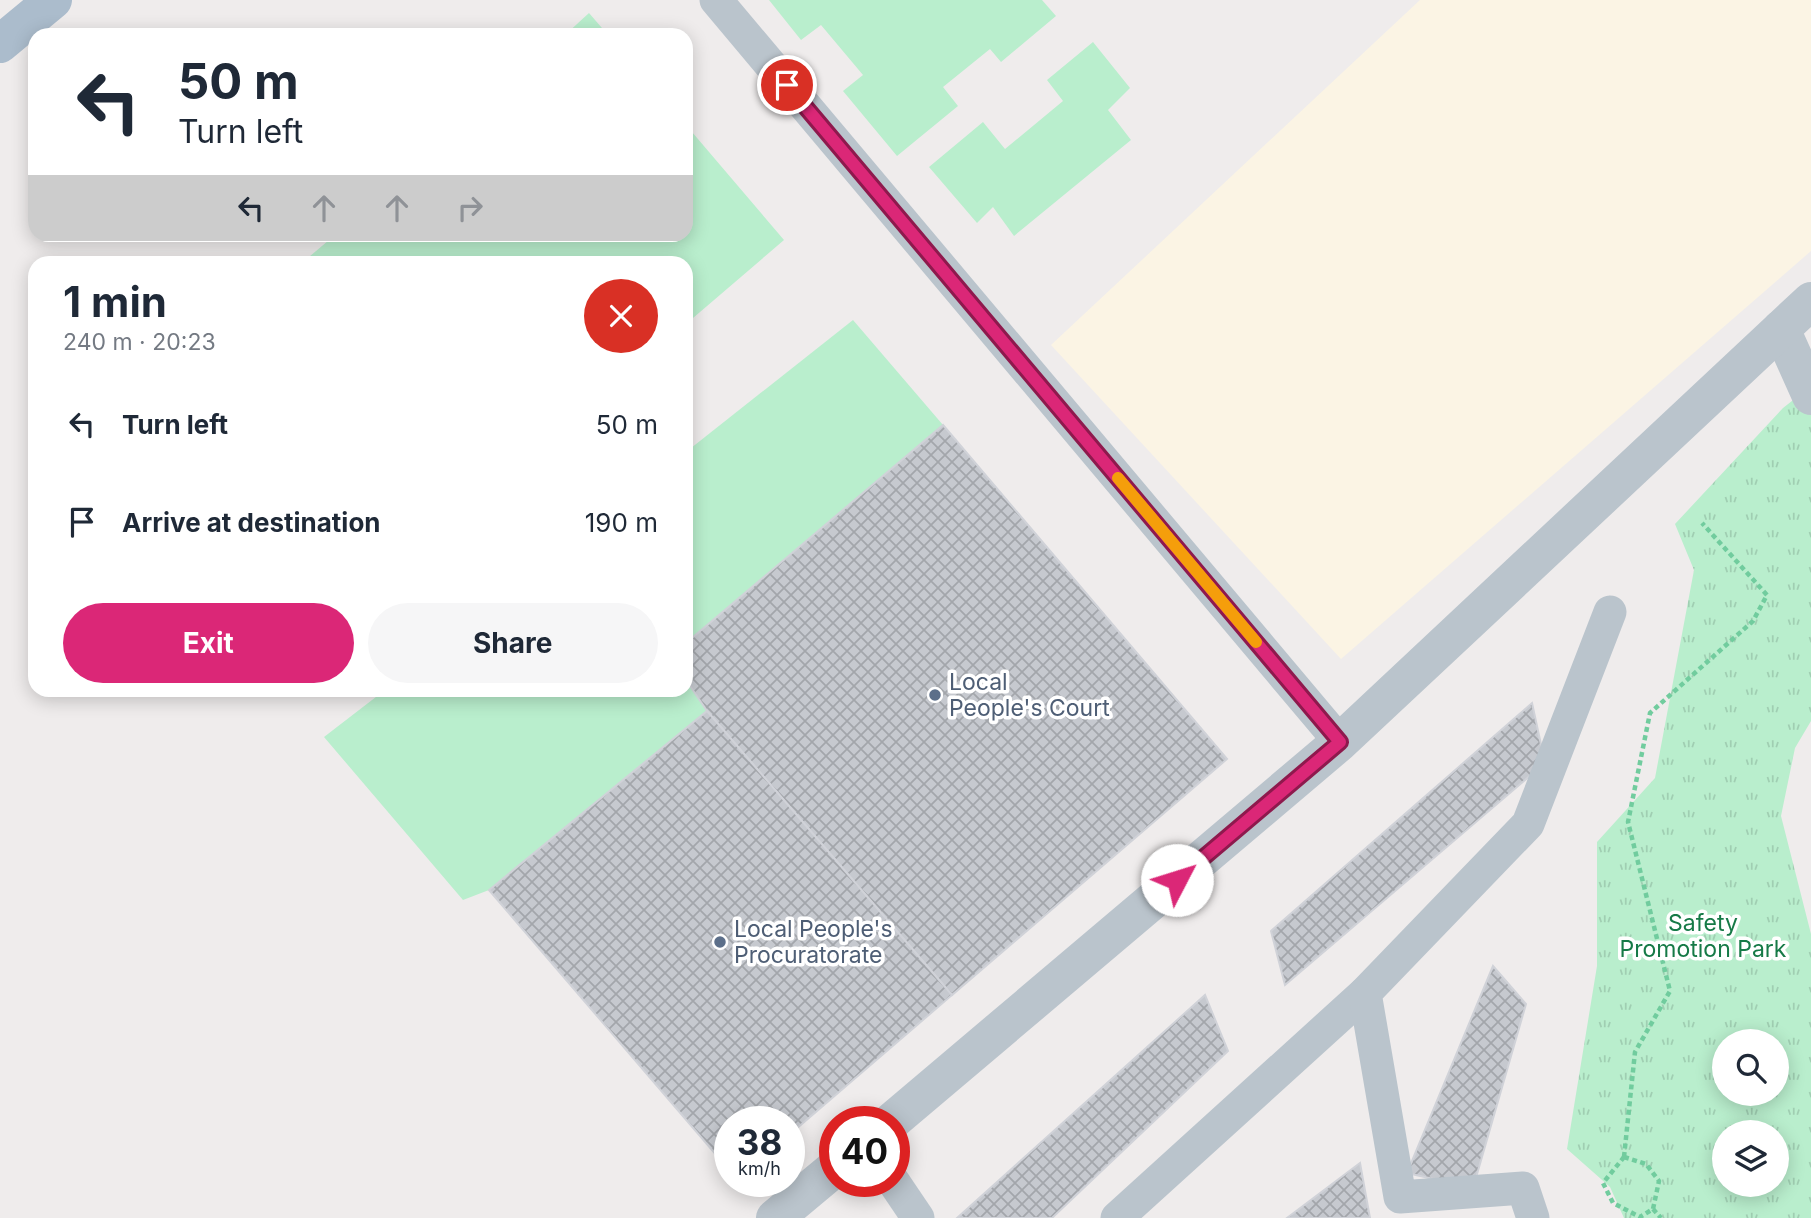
<!DOCTYPE html>
<meta charset="utf-8">
<style>
body{margin:0;font-family:Inter,sans-serif;background:#f6f6f7;color:#1f2937;height:100vh;display:flex;flex-direction:column;font-size:26px;white-space:nowrap}
*{box-sizing:border-box;margin:0}
p{font-size:23px;color:#747a83}
.icon{flex:none;width:38px;height:38px;fill:none;stroke:currentColor;stroke-width:2;stroke-linecap:round;stroke-linejoin:round}
.map{position:relative;flex:1;overflow:hidden}
.panel{position:absolute;left:28px;top:256px;width:665px;height:441px;display:flex;flex-direction:column;background:#fff;border-radius:21px;box-shadow:0 4px 18px #0003}
.panel>*{flex:none}
.top-card{position:absolute;left:28px;top:28px;width:665px;height:214px;border-radius:21px;box-shadow:0 4px 18px #0003;background:#fff;color:#1f2937;overflow:hidden}
.tools{position:absolute;left:1712px;top:1029px;display:grid;gap:14px}
.tools a{display:grid;place-items:center;width:77px;height:77px;border-radius:50%;background:#fff;box-shadow:0 4px 18px #0003;font-size:35px}
.speed{position:absolute;left:714px;top:1106px;display:flex;gap:14px;font-size:35px;font-weight:700;text-align:center}
.speed>*{display:grid;place-content:center;width:91px;height:91px;border-radius:50%;background:#fff;box-shadow:0 4px 18px #0003;line-height:1}
.speed small{font-size:18px;font-weight:400}
.speed .limit{border:10px solid #d22;background:#fff;color:#111}
.pin{position:absolute;display:grid;place-items:center;width:60px;height:60px;color:#fff;margin:-30px;border:4px solid #fff;border-radius:50%;box-shadow:0 2px 7px #0007}
.me{position:absolute;width:77px;margin:-38px;rotate:50deg;stroke-linejoin:round;filter:drop-shadow(0 0 5px #0008)}
.turn{display:flex;align-items:center;gap:24px;height:147px;padding:0 35px;font-size:32px}
.turn .icon{width:91px;height:91px;stroke-width:2.5}
.turn b{display:block;font-size:49px;line-height:60px}
.lanes{display:flex;align-items:center;height:66px;padding:0 35px;background:#0003;justify-content:center;gap:35px;direction:ltr}
.lanes .off{opacity:.35}
.round{display:grid;place-items:center;flex:none;width:74px;height:74px;border-radius:37px;background:#f6f6f7}
.overview{display:flex;align-items:center;justify-content:space-between;height:119px;padding:0 35px}
h1{font-size:42px;font-weight:700;line-height:52px}
.button{display:flex;gap:14px;margin-top:auto;padding:14px 35px}
.button a{flex:1;height:80px;border-radius:42px;background:#db2777;color:#fff;font-size:28px;font-weight:700;line-height:80px;text-align:center}
.button a+a{background:#f6f6f7;color:#1f2937}
ul{padding:0;list-style:none}
li{display:flex;align-items:center;gap:21px;height:98px;padding:0 35px}
li div{flex:1}
li b{display:block;font-size:26px}
li em{font-style:normal}
.map>svg:first-child{display:block}
</style>
<div class="map">
<svg width="1811" height="1218" viewBox="0 0 1811 1218">
<defs>
<pattern id="park-tufts" width="24" height="20" patternUnits="userSpaceOnUse" patternTransform="scale(1.75)"><rect width="24" height="20" fill="#b9eecd"/><path d="M3 7l-1-3M5 7V3M7 7l1-3M15 17l-1-3M17 17v-4M19 17l1-3" fill="none" stroke="#a0ceb2"/></pattern>
<pattern id="building-cross-hatch" width="8" height="8" patternUnits="userSpaceOnUse" patternTransform="scale(1.75)"><rect width="8" height="8" fill="#c6c9cf"/><path d="M0 0l8 8M0 8l8-8" fill="none" stroke="#a3a6ab"/></pattern>
</defs>
<rect width="100%" height="100%" fill="#efecec"/>
<path fill="#fbf4e4" d="M 1420,0 L 1811,0 L 1811,251 L 1341,659 L 1051,345 Z"/>
<g fill="#b9eecd">
<path d="M 769,0 L 1042,0 L 1056,16 L 1001,62 L 990,49 L 943,87 L 958,106 L 897,156 L 843,91 L 863,75 L 821,25 L 801,40 Z"/>
<path d="M 589,13 L 608,35 L 564,35 L 565,35 Z"/>
<path d="M 1093,42 L 1130,88 L 1108,110 L 1131,140 L 1014,236 L 993,207 L 977,223 L 929,167 L 983,122 L 1005,149 L 1063,101 L 1047,80 Z"/>
<path d="M 686,125 L 784,240 L 686,324 L 686,262 L 303,262 L 335,235 L 686,234 Z"/>
<path d="M 853,320 L 943,425 L 686,643 L 686,452 Z"/>
<path d="M 686,680 L 707,711 L 489,890 L 463,900 L 324,737 L 385,690 L 686,690 Z"/>
</g>
<path fill="url(#park-tufts)" fill-rule="evenodd" d="M 1811,386 L 1811,721 L 1795,748 L 1781,816 L 1811,934 L 1811,1218 L 1624,1218 L 1610,1187 L 1567,1149 L 1597,966 L 1597,842 L 1655,778 L 1694,570 L 1675,524 L 1783,408 ZM 1724,1041 L 1776,1041 L 1776,1094 L 1724,1094 ZM 1724,1132 L 1776,1132 L 1776,1185 L 1724,1185 Z"/>
<g fill="url(#building-cross-hatch)" stroke="#d0d2d8" stroke-width="2">
<path d="M 943,425 L 1227,759 L 952,995 L 707,711 L 686,680 L 686,643 Z"/>
<path d="M 1532,703 L 1545,763 L 1285,985 L 1271,931 Z"/>
<path d="M 707,711 L 952,995 L 789,1135 L 789,1122 L 730,1122 L 730,1171 L 489,890 Z"/>
<path d="M 1493,966 L 1526,1004 L 1473,1188 L 1407,1173 Z"/>
<path d="M 1205,995 L 1228,1051 L 1052,1218 L 957,1218 Z"/>
<path d="M 1360,1163 L 1370,1218 L 1287,1218 Z"/>
</g>
<g fill="none" stroke-linecap="round" stroke-linejoin="round">
<g stroke="#71cc9e" stroke-width="4.5" stroke-dasharray="5 3.5" stroke-linecap="butt">
<path d="M 1624,1157 L 1635,1052 L 1670,991 L 1628,822 L 1650,713 L 1753,621 L 1767,595 L 1702,523"/>
<path d="M 1624,1157 L 1646,1164 L 1659,1181 L 1653,1209 L 1640,1217 L 1613,1203 L 1603,1183 Z"/>
<path d="M 1653,1209 L 1661,1218"/>
</g>
<g stroke="#bac4cc" stroke-width="33">
<path d="M 716,0 L 1340,742"/>
<path d="M 893,1181 L 918,1218"/>
<path d="M 1117,1218 L 1365,993"/>
<path d="M 1533,1218 L 1523,1188 L 1400,1197 L 1365,993 L 1528,824 L 1610,612"/>
</g>
<g stroke="#bac4cc" stroke-width="38">
<path d="M 1781,329 L 1811,396"/>
<path d="M 891,1122 L 1340,742 L 1811,301"/>
<path d="M 775,1218 L 835,1168"/>
</g>
<path stroke="#abbccc" stroke-width="38" d="M 0,44 L 53,0"/>
</g>
<g fill="none" stroke-linecap="round" stroke-linejoin="round">
<g stroke="#8e194d" stroke-width="18">
<path id="route" d="M 787,85 L 1340,742 L 1177,880"/>
</g>
<use href="#route" stroke="#db2777" stroke-width="12"/>
<path stroke="#f59e0b" stroke-width="12" d="M 1118,478 L 1256,642"/>
</g>
<g fill="#5c6f8a" stroke="#fff" stroke-width="2.5">
<circle cx="935" cy="695" r="7"/>
<circle cx="720" cy="942" r="7"/>
</g>
<g text-anchor="middle" dominant-baseline="central" stroke-width="7" stroke-linejoin="round" paint-order="stroke">
<g font-size="23" fill="#4e5e75" stroke="#fff" text-anchor="start">
<text x="949" y="682">Local<tspan x="949" dy="26">People's Court</tspan></text>
<text x="734" y="929">Local People's<tspan x="734" dy="26">Procuratorate</tspan></text>
</g>
<g font-size="23" fill="#167a47" stroke="#fff">
<text x="1703" y="923">Safety<tspan x="1703" dy="26">Promotion Park</tspan></text>
</g>
</g>
</svg>
<div class="tools">
<a><svg class="icon" aria-label="search" viewBox="0 0 24 24"><circle cx="10" cy="10" r="6"/><path d="M15 15l6 6"/></svg></a>
<a><svg class="icon" aria-label="layers" viewBox="0 0 24 24"><path d="M12 4l9 5-9 5-9-5zM3 14l9 5 9-5"/></svg></a>
</div>
<div class="speed"><div>38<small>km/h</small></div><div class="limit">40</div></div>
<div class="pin" style="left:787px;top:85px;background:#d93025"><svg class="icon" aria-label="arrive" viewBox="0 0 24 24"><path d="M6 21V4h12l-3 4 3 4H6"/></svg></div>
<svg class="me" style="left:1177px;top:880px" viewBox="-20 -20 40 40"><circle r="19" fill="#fff"/><path d="M0-13L10 11 0 6-10 11z" fill="#db2777"/></svg>
<div class="top-card">
<div class="turn"><svg class="icon" aria-label="left" viewBox="0 0 24 24"><path d="M17 20v-9H6M10 6l-5 5 5 5"/></svg><div><b>50 m</b>Turn left</div></div>
<div class="lanes"><svg class="icon" aria-label="left" viewBox="0 0 24 24"><path d="M17 20v-9H6M10 6l-5 5 5 5"/></svg><svg class="icon off" aria-label="ahead" viewBox="0 0 24 24"><path d="M12 20V5M6 11l6-6 6 6"/></svg><svg class="icon off" aria-label="ahead" viewBox="0 0 24 24"><path d="M12 20V5M6 11l6-6 6 6"/></svg><svg class="icon off" aria-label="right" viewBox="0 0 24 24"><path d="M7 20v-9h11M14 6l5 5-5 5"/></svg></div>
</div>
<section class="panel">
<div class="overview"><div><h1>1 min</h1><p>240 m · 20:23</p></div><a class="round" style="background:#d93025;color:#fff"><svg class="icon" aria-label="close" viewBox="0 0 24 24"><path d="M6 6l12 12M18 6L6 18"/></svg></a></div>
<ul>
<li><svg class="icon" aria-label="left" viewBox="0 0 24 24"><path d="M17 20v-9H6M10 6l-5 5 5 5"/></svg><div><b>Turn left</b></div><em>50 m</em></li>
<li><svg class="icon" aria-label="arrive" viewBox="0 0 24 24"><path d="M6 21V4h12l-3 4 3 4H6"/></svg><div><b>Arrive at destination</b></div><em>190 m</em></li>
</ul>
<div class="button"><a>Exit</a><a>Share</a></div>
</section>
</div>
